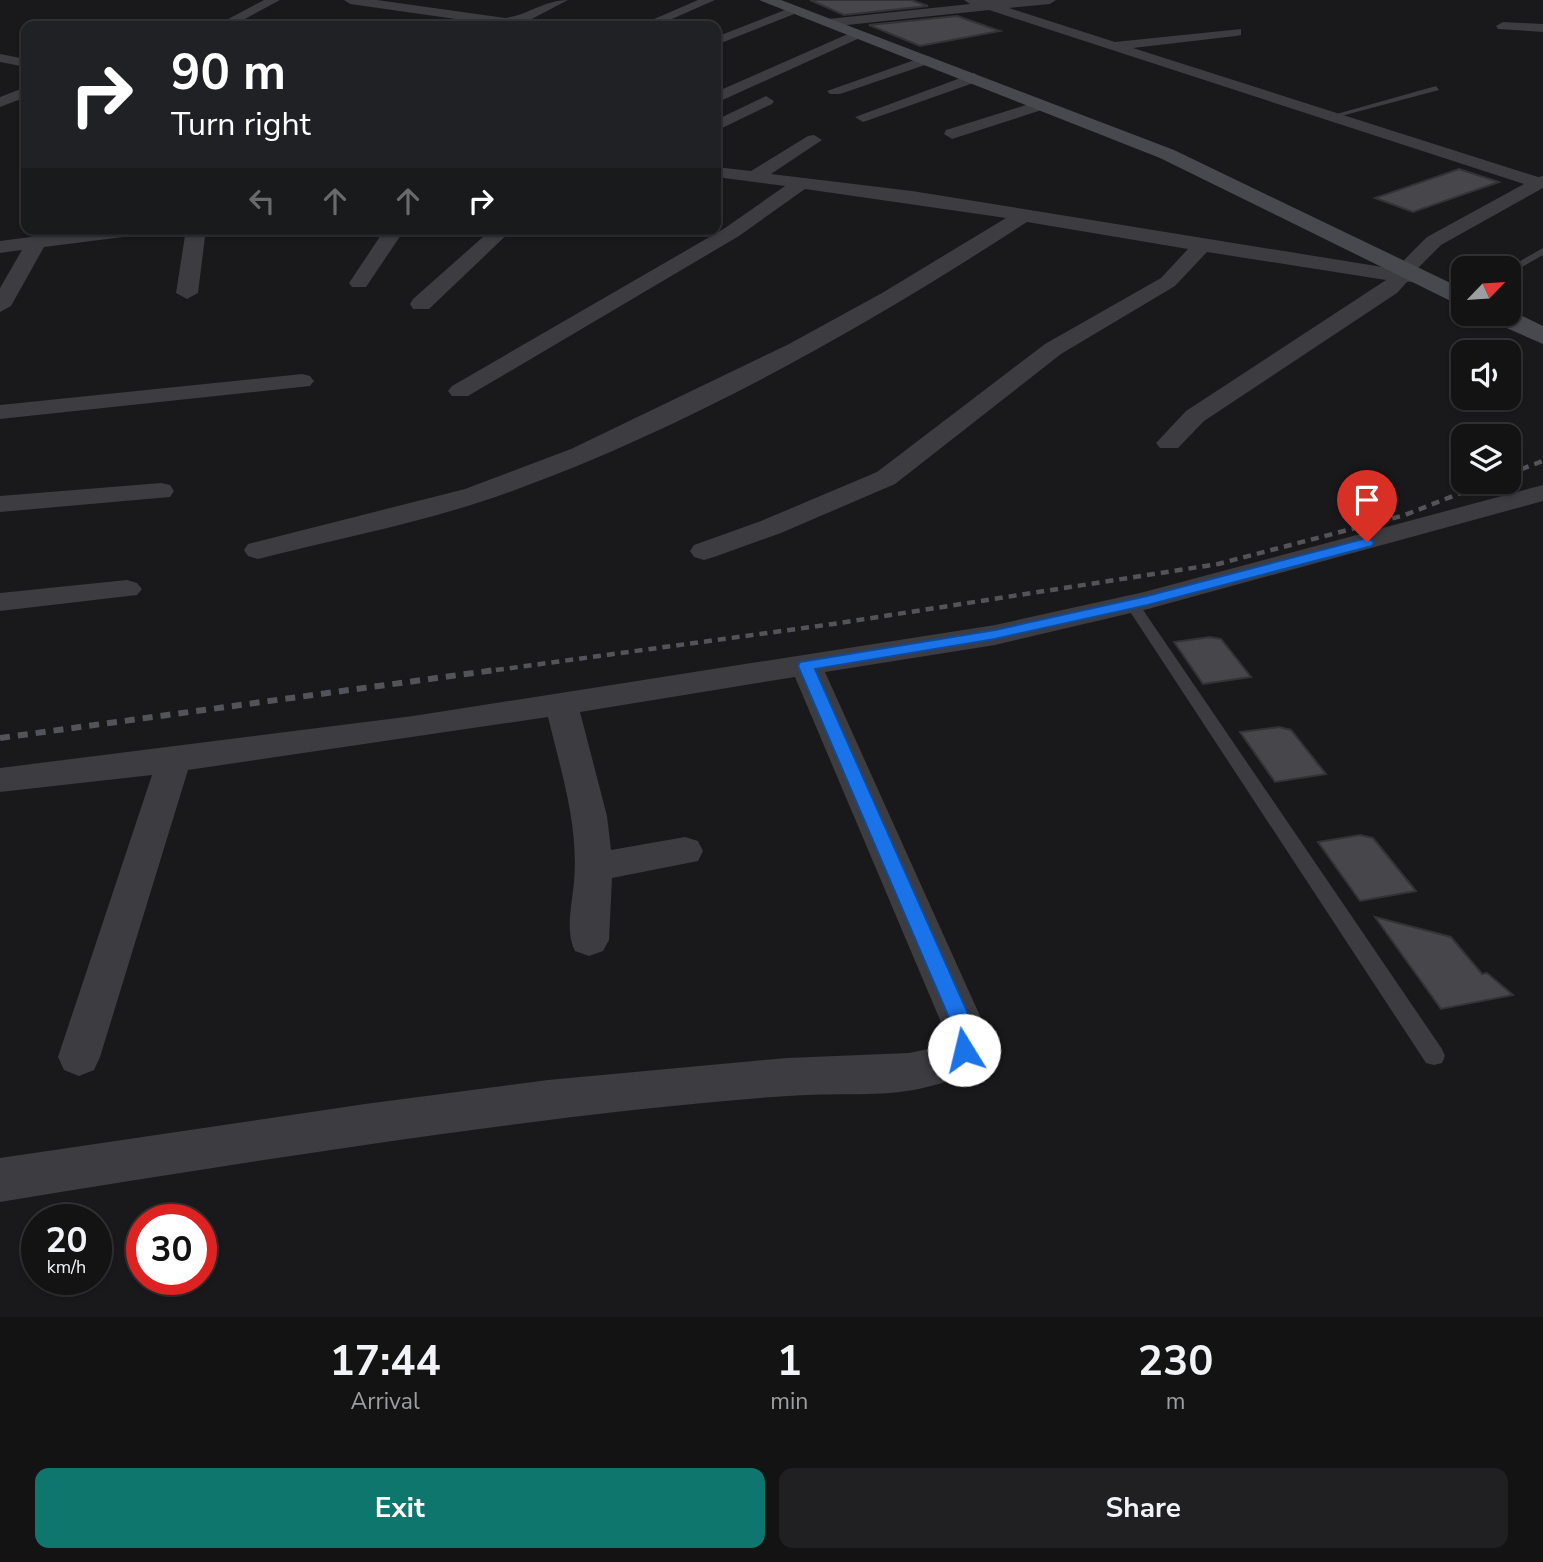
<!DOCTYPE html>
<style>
body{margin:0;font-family:"Nunito Sans",sans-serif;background:#202022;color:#f1f3f6;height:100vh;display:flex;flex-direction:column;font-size:26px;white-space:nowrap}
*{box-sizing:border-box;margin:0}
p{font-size:23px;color:#9d9ea0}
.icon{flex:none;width:38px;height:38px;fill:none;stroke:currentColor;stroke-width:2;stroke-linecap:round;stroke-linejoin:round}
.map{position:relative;height:1317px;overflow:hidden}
.panel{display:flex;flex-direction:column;background:#131314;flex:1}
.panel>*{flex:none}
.guide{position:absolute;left:21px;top:21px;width:700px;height:214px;border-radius:14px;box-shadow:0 2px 5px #0004,0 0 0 2px #323234;background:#202124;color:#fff;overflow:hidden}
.needle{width:46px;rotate:65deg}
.tools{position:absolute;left:1451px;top:256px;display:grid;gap:14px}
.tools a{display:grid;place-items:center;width:70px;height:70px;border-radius:14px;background:#131314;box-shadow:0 2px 5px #0004,0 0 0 2px #323234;font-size:35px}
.speed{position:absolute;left:21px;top:1204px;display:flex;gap:14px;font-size:35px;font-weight:700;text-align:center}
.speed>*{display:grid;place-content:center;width:91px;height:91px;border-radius:50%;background:#131314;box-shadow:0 2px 5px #0004,0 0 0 2px #323234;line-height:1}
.speed small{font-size:18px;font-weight:400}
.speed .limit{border:10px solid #d22;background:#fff;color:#111}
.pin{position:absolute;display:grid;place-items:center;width:60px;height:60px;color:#fff;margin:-72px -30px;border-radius:50% 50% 50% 0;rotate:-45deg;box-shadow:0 0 7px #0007}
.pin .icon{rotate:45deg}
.me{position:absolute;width:77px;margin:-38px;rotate:351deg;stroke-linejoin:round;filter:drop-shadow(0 0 5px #0008)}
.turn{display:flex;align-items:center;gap:24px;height:147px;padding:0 35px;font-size:32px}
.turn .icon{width:91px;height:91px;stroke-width:2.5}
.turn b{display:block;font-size:49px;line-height:60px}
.lanes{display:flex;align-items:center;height:66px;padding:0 35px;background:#0003;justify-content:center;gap:35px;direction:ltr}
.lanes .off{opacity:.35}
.eta{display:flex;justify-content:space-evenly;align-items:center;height:119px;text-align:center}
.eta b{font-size:42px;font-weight:700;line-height:49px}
.action{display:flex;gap:14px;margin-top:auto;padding:14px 35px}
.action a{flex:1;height:80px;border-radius:14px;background:#0f766e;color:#fff;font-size:28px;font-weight:700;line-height:80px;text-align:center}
.action a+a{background:#202022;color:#f1f3f6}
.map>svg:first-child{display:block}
</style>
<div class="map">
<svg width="1543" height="1317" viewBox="0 0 1543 1317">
<rect width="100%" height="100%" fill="#19191b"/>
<g fill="#46464b" stroke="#333336" stroke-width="2">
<path d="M 810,0 L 911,0 L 928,6 L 844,15 Z"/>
<path d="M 957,16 L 1000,31 L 920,46 L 869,25 Z"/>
<path d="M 1459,169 L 1499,182 L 1413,212 L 1375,198 Z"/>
<path d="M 1210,637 L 1221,639 L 1251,677 L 1203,684 L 1174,642 Z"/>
<path d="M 1279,727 L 1291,730 L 1326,774 L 1275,782 L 1240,732 Z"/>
<path d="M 1360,835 L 1373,838 L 1416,891 L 1360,901 L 1318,842 Z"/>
<path d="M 1375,917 L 1451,937 L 1482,974 L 1487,973 L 1513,995 L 1441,1009 Z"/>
</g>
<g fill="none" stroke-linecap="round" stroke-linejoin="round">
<g fill="#3c3c41" fill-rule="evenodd">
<path d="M 1436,86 L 1439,90 L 1330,119 L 1326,117 Z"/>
<path d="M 1543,248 L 1543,255 L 1508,275 L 1508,268 Z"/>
<path d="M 1132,599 L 1137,601 L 1442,1049 L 1445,1056 L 1442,1063 L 1434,1065 L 1426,1063 L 1125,604 Z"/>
</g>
<g fill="#3c3c41" fill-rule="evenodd">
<path d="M 264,0 L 280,0 L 232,26 L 215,26 Z"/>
<path d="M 344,0 L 377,0 L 505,18 C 528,15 545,0 568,0 L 524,23 L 505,26 L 350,4 Z"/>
<path d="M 698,0 L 715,0 L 656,26 L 638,26 Z"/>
<path d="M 964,0 L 1056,0 L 1050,4 L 1009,8 L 1115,42 L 1241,29 L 1241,35 L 1236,36 L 1133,48 L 1538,177 L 1543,176 L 1543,188 L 1441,245 L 1415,271 L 1424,273 L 1427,277 L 1424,281 L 1407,282 L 1397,293 L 1204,421 L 1178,448 L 1160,448 L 1156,443 L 1186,411 L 1386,280 L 1207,252 L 1175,286 L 1061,354 L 895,484 L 781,533 L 714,557 L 704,560 L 694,557 L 690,551 L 694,545 L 761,521 L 877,472 L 1045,344 L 1161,278 L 1188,249 L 1027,222 C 867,326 695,424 515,490 C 432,521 344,537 258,559 L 248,556 L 244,550 L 248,544 L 465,489 L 571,449 L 789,344 L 882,293 L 1006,218 L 805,189 L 739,236 L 468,396 L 452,396 L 448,391 L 452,386 L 725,228 L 785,186 L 716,177 L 716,167 L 751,171 L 808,136 L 814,135 L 822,140 L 771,174 L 912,191 L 1395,269 L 1427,237 L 1524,184 L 989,10 L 828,27 L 821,23 L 828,19 L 970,4 Z"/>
<path d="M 790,8 L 802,11 L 716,45 L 716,37 Z"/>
<path d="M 1503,22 L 1543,24 L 1543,32 L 1498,29 L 1496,26 Z"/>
<path d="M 857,30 L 864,34 L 862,37 L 716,103 L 716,92 Z"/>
<path d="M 0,54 L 26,59 L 26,67 L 0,62 Z"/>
<path d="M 926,56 L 931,57 L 931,63 L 840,94 L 830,94 L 827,91 Z"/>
<path d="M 974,73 L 982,78 L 979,81 L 869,120 L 863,122 L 855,117 Z"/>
<path d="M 26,87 L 26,97 L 0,107 L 0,97 Z"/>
<path d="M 766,96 L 774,101 L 772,104 L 716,131 L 716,120 Z"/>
<path d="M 1042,100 L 1048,102 L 1048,108 L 952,139 L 944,134 L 946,130 Z"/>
<path d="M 92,229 L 148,229 L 139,235 L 44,247 L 11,306 L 0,312 L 0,288 L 22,250 L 0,253 L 0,241 Z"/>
<path d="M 186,229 L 206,229 L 198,293 L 187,299 L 176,293 Z"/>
<path d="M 385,229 L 405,229 L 366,287 L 352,287 L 349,283 Z"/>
<path d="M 492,229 L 513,229 L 429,309 L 413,309 L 410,304 L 413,299 Z"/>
<path d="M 302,374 L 310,376 L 314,381 L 310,386 L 0,419 L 0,405 Z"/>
<path d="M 161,483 L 170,485 L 174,491 L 170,497 L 0,512 L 0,496 Z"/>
<path d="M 1543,485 L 1543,501 L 1148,609 L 995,645 L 825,672 L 985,1027 C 986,1070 966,1077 927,1087 C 888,1097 846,1093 806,1095 C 748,1098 690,1104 633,1110 C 421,1134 210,1168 0,1202 L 0,1158 L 365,1104 L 548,1080 L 787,1058 L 909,1053 L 928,1049 L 943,1041 L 943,1027 L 795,677 L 580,712 L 607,816 L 611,850 L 685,837 L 698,841 L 703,851 L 698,861 L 612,878 L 609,940 L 603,951 L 589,956 L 575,951 C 565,931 572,904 574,882 C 579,826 561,771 548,717 L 188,770 L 100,1057 L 94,1070 L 79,1076 L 64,1070 L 58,1057 L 152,775 L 0,792 L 0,768 L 413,716 L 995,625 L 1144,592 Z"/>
<path d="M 127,580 L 137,583 L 142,589 L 137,595 L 0,611 L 0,593 Z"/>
</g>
<g fill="#48494f" fill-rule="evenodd">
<path d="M 759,0 L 781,0 L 1174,150 L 1463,289 L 1463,307 L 1160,158 Z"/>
<path d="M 1508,309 L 1543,326 L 1543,344 L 1486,319 L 1482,313 L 1508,313 Z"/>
</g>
<g stroke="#53545a" stroke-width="4.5" stroke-dasharray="8 6" stroke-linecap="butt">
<path d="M 1508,474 L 1543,461"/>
<path d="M 482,672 L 833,624 L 1218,564 L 1405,515 L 1491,481"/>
</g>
<path stroke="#53545a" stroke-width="6" stroke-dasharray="10 8" stroke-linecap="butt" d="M 0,738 L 495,670"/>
</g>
<path fill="#1a73e8" stroke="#114b97" stroke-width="2" d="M 1367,538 L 1374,542 L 1372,546 L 1148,605 L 995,639 L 815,669 L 974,1027 L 975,1050 L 972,1056 L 964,1059 L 956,1056 L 953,1027 L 798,666 L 800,662 L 995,630 L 1147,596 Z"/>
</svg>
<div class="tools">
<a><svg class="needle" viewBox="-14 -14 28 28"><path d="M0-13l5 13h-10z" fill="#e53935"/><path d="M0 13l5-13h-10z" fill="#9d9ea0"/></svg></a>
<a><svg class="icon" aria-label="sound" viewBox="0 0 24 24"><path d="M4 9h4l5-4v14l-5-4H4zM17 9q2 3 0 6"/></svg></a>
<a><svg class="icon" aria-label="layers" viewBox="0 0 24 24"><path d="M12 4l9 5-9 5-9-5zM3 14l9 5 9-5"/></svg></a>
</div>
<div class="speed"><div>20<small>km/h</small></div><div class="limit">30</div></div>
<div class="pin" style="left:1367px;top:542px;background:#d93025"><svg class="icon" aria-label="arrive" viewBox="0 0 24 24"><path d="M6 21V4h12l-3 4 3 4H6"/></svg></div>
<svg class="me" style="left:964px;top:1050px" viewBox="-20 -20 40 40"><circle r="19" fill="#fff"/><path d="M0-13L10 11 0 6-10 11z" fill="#1a73e8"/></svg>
<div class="guide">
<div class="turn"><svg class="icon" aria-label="right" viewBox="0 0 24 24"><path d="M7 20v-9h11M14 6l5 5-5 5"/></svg><div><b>90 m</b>Turn right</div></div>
<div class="lanes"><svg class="icon off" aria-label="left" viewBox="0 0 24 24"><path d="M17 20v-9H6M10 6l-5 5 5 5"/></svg><svg class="icon off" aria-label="ahead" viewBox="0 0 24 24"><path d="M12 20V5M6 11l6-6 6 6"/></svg><svg class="icon off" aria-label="ahead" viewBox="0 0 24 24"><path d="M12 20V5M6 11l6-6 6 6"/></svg><svg class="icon" aria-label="right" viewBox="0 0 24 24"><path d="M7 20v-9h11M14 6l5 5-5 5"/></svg></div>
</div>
</div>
<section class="panel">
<div class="eta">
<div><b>17:44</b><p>Arrival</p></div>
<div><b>1</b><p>min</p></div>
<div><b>230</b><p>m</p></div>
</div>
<div class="action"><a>Exit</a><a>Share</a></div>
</section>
